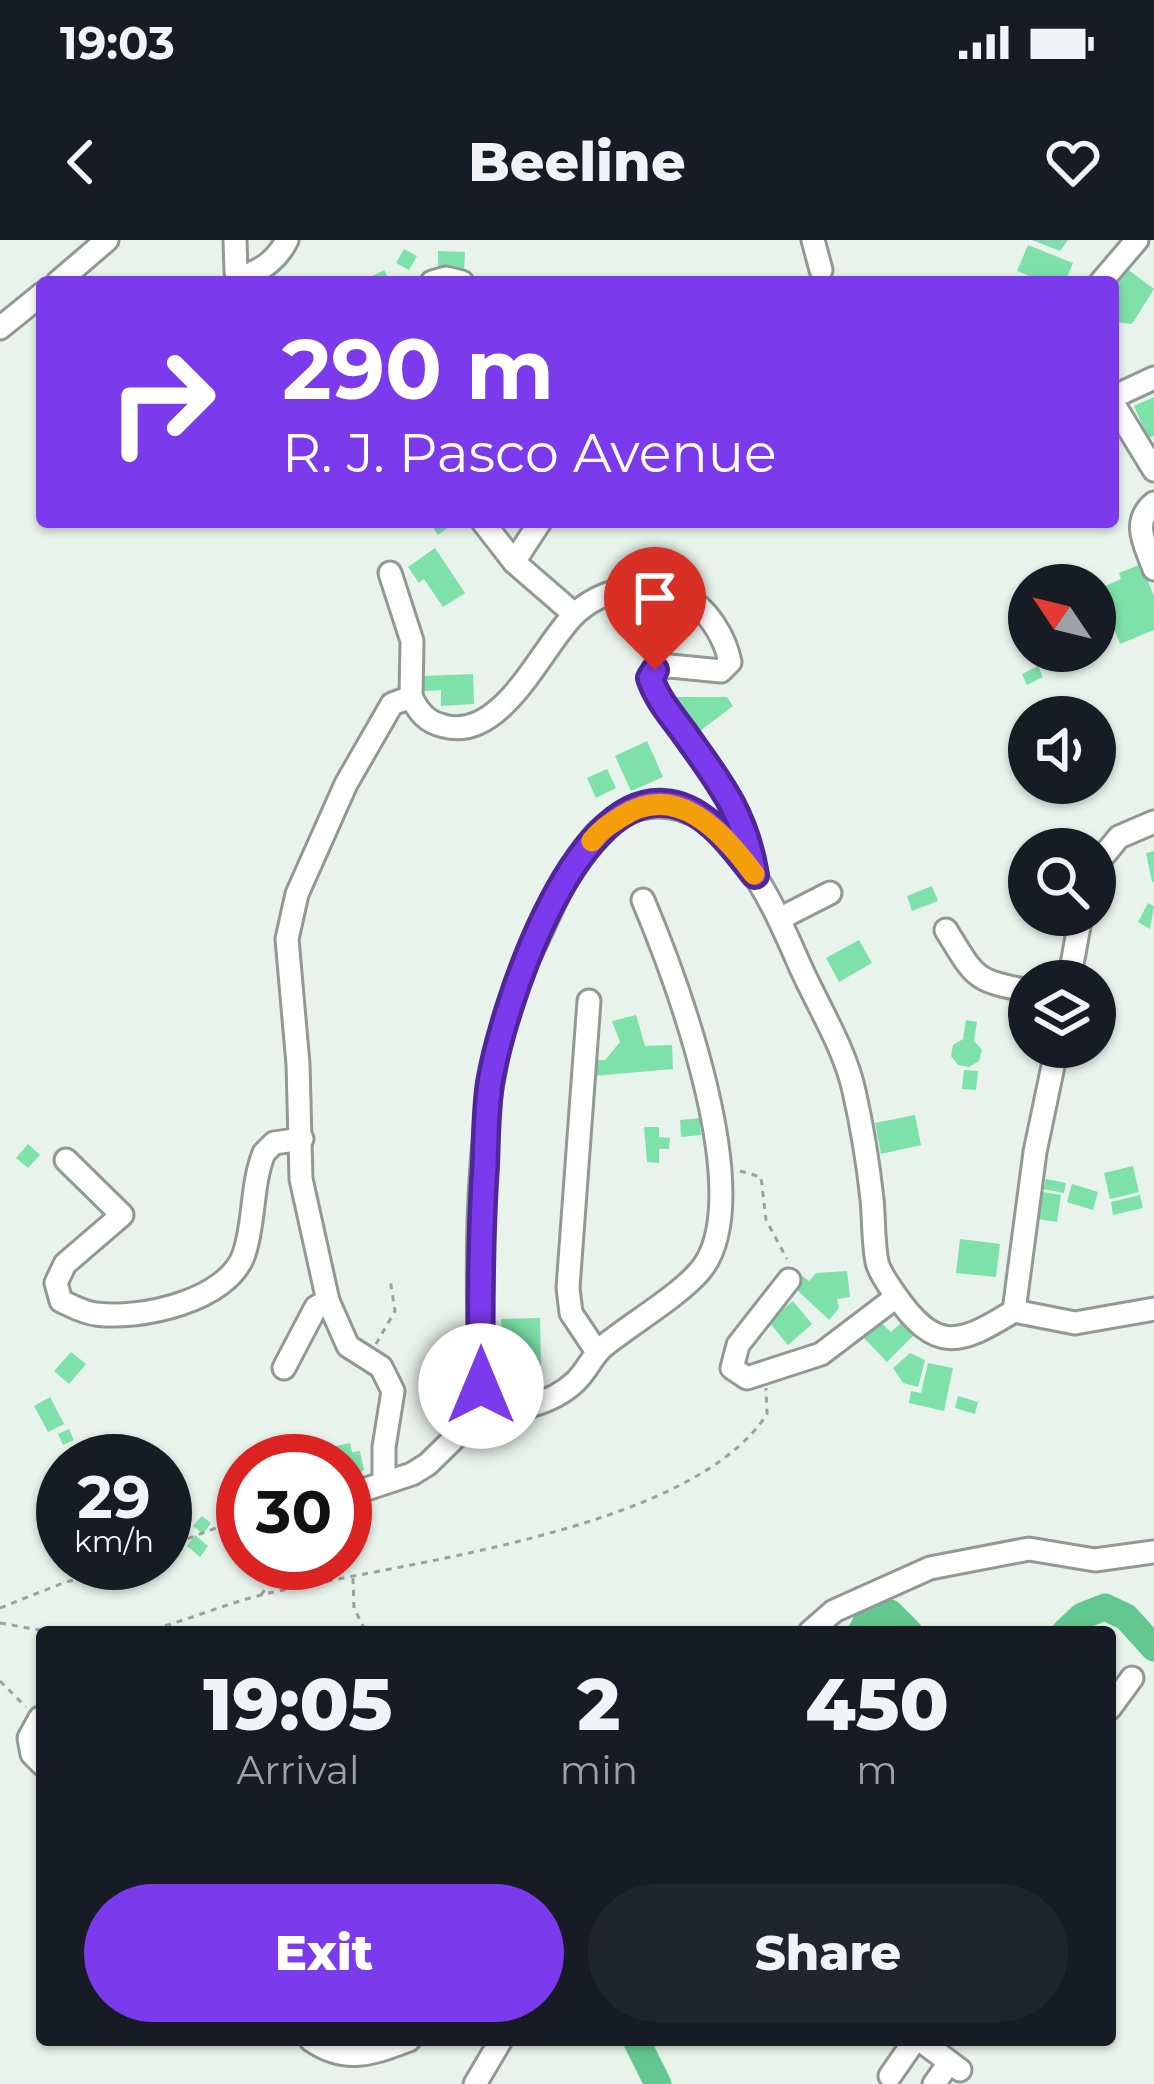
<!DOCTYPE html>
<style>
body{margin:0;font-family:Montserrat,sans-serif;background:#20242c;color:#f1f3f6;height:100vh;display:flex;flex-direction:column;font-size:45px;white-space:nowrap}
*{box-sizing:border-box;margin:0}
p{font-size:39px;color:#9ea1a6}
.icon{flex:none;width:66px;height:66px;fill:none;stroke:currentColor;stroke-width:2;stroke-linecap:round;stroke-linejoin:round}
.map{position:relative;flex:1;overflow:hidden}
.side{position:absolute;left:36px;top:1386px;width:1080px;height:420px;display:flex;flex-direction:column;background:#171b24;border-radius:12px;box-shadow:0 3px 9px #0004}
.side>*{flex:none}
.banner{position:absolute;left:36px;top:36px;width:1083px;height:252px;border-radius:12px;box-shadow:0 3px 9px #0004;background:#7c3aed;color:#fff;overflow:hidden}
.needle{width:78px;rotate:305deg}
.controls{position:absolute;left:1008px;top:324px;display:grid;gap:24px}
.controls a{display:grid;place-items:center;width:108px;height:108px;border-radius:50%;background:#171b24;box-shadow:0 3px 9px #0004;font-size:60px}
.speed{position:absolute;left:36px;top:1194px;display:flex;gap:24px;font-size:60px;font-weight:700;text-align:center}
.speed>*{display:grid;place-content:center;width:156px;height:156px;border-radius:50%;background:#171b24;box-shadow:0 3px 9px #0004;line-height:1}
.speed small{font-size:30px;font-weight:400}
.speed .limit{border:18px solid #d22;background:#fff;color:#111}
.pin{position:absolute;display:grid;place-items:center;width:102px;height:102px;color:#fff;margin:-123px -51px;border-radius:50% 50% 50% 0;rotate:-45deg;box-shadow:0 0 12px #0007}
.pin .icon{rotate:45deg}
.me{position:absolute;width:132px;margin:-66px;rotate:0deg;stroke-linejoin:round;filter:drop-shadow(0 0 9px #0008)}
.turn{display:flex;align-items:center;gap:42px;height:252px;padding:0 48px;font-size:54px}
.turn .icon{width:156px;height:156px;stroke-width:2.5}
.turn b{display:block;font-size:84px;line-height:102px}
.eta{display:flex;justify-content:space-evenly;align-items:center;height:204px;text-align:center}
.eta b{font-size:72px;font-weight:800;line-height:84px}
.cta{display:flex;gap:24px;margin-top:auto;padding:24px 48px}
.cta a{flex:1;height:138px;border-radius:72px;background:#7c3aed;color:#fff;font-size:48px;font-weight:800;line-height:138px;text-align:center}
.cta a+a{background:#20242c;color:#f1f3f6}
.status{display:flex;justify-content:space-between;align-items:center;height:84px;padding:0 60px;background:#171b24;direction:ltr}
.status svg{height:33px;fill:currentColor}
header{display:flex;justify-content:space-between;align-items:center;height:156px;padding:0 48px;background:#171b24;font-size:54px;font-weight:800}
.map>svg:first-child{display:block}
</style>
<div class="status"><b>19:03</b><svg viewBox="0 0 49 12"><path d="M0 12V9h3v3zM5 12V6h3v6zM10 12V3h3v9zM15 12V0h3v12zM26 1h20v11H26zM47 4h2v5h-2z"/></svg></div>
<header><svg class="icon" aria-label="back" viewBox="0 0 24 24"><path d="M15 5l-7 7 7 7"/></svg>Beeline<svg class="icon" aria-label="heart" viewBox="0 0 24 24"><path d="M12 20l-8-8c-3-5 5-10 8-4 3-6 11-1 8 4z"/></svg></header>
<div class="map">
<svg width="1154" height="1844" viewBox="0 0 1154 1844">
<rect width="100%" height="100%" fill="#e7f3eb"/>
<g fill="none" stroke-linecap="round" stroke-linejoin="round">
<g stroke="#63c790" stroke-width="27">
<path d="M 861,1392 L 869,1377 L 890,1373 L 909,1392"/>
<path d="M 1065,1392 L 1082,1376 L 1105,1367 L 1126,1377 L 1154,1408"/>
<path d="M 636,1800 L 658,1844"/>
</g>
</g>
<g fill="#7ee1a9">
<path d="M 1032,0 L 1068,0 L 1060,11 Z"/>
<path d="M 1028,5 L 1073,23 L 1065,42 L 1044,42 L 1017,31 Z"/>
<path d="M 404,9 L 417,16 L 409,30 L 396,23 Z"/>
<path d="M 438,11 L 465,12 L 464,33 L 438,33 Z"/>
<path d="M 1126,28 L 1154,49 L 1132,84 L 1113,82 L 1113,46 Z"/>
<path d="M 384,30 L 390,41 L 374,42 L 371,37 Z"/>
<path d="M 1154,157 L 1154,196 L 1148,198 L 1134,166 Z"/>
<path d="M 434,282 L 455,282 L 438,295 L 431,284 Z"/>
<path d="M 435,308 L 465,353 L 443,367 L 424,339 L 419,343 L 408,327 Z"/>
<path d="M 1141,324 L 1154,356 L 1154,390 L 1120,404 L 1098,349 L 1121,339 L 1119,333 Z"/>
<path d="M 1038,426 L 1043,437 L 1027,445 L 1022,434 Z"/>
<path d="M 473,434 L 474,464 L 441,466 L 441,450 L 424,451 L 424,436 Z"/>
<path d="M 666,457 L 727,457 L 733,466 L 692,497 L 684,488 L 692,483 L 683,472 L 676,476 Z"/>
<path d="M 647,501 L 663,537 L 631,551 L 615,516 Z"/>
<path d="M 607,529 L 616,548 L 596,558 L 587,538 Z"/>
<path d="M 1154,611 L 1154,642 L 1152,642 L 1146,613 Z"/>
<path d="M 932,646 L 938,661 L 912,671 L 907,656 Z"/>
<path d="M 1148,663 L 1154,666 L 1150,689 L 1138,682 Z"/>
<path d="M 859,700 L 872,723 L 839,742 L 826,718 Z"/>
<path d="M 636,775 L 645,806 L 672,805 L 673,829 L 593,836 L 592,820 L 605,820 L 620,802 L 612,781 Z"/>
<path d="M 966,780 L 977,782 L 974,801 L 982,810 L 979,821 L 969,827 L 958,825 L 951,816 L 953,805 L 963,799 Z"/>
<path d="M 964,830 L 978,831 L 976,850 L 962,849 Z"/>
<path d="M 915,875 L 921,905 L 881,914 L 875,883 Z"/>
<path d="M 700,878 L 701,895 L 681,897 L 680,880 Z"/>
<path d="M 644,887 L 659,887 L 659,897 L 670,898 L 669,909 L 659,909 L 659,923 L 647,922 Z"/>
<path d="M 28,904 L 40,915 L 28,928 L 16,918 Z"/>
<path d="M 1133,926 L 1139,952 L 1110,959 L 1104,933 Z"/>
<path d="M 1046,939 L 1066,943 L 1064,953 L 1043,949 Z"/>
<path d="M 1072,944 L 1098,952 L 1093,970 L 1067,962 Z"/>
<path d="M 1043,952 L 1061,955 L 1057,982 L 1038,979 Z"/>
<path d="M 1140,955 L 1143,968 L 1113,975 L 1111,962 Z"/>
<path d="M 960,999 L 1000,1004 L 996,1037 L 956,1033 Z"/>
<path d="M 847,1031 L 850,1057 L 837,1059 L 839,1068 L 829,1080 L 794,1047 L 803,1036 L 809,1041 L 816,1033 Z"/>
<path d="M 793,1061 L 812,1084 L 788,1105 L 768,1081 Z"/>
<path d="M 540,1078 L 541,1125 L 503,1127 L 501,1079 Z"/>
<path d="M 904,1080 L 917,1092 L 887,1122 L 863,1097 L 879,1081 L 891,1092 Z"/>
<path d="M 71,1112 L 86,1124 L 69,1144 L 54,1131 Z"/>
<path d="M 910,1113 L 925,1120 L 918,1147 L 903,1143 L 893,1128 Z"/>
<path d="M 928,1123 L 953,1128 L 944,1171 L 909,1163 L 911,1151 L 921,1153 Z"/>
<path d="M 958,1156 L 978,1162 L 975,1174 L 955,1168 Z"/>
<path d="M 50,1157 L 64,1184 L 48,1192 L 34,1166 Z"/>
<path d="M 69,1189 L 74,1200 L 63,1205 L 58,1194 Z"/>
<path d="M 127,1203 L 141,1218 L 138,1221 L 125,1221 L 117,1212 Z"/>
<path d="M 350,1203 L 352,1212 L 360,1211 L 364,1230 L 345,1241 L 345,1221 L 321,1219 L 334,1216 L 332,1207 Z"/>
<path d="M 57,1219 L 63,1223 L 60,1247 L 45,1238 Z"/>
<path d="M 53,1262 L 63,1269 L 63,1287 L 58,1294 L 40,1280 Z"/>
<path d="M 202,1276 L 211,1283 L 203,1294 L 193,1286 Z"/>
<path d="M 195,1295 L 208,1306 L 200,1317 L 187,1306 Z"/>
</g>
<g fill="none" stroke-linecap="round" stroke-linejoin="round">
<g stroke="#8f9a93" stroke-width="27">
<g id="minor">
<path d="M 235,0 L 236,32 L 241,37 C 262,31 277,20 287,0"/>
<path d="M 813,0 L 821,30"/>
<path d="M 58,42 L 107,0"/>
<path d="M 432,42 L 446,38 L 462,42"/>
<path d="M 1101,42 L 1137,0"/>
<path d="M 0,88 L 42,54"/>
<path d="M 1113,157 L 1154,138"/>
<path d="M 1113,163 L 1154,230"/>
<path d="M 1154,263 C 1131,282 1145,304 1154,329"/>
<path d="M 483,282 L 514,322 L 574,374"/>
<path d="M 514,322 L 540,282"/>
<path d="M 390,333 L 412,401 L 411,457"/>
<path d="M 411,457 C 419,472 426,482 444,486 C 501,502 541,409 572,377 C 600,348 648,339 683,356 C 707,367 725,397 730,422 L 721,431 L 670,426 L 654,430 L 650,438 C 658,459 672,476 685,494 C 715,537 745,576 754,628"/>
<path d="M 1095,626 L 1119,597 L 1154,582"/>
<path d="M 779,679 L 830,653"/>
<path d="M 946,690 C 976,738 972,740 1029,751"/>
<path d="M 1069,741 L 1081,675"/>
<path d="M 589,761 L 568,1048 L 571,1073 L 597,1112"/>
<path d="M 66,920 L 122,975 L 65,1024 L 56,1043 L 61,1061 C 72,1066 84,1073 96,1074 C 140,1080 228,1061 244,1014 C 255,982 251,945 264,913 L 274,903 L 302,899"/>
<path d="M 789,1040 L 738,1105 L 732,1128 L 747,1138 L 821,1114 L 896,1057"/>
<path d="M 1014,1071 L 1035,912 L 1057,807"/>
<path d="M 1014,1071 L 1075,1083 L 1154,1069"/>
<path d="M 284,1128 L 316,1067 L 328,1061"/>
<path d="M 482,1171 C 476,1026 469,837 534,706 C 552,670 568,626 595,595 C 605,584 626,571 641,568 C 725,549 773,664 800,726 C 818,766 845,809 854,851 C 862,886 868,923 872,959 C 874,979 873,1002 877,1022 C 879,1032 888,1044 894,1053 C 936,1114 959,1105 1014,1071"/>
<path d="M 482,1171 C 512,1173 552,1164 575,1142 C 587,1131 592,1116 604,1106 C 631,1084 677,1057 699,1032 C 761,963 675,736 643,660"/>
<path d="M 384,1241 L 384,1207 L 393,1151 L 381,1127 L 348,1106 L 328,1061 L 301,939 L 298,824 L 287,699 L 297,654 L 346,544 L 392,464 L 411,457"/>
<path d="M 345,1256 L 412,1234 L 428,1224 L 482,1171"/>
<path d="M 810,1392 L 834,1371 L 930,1328 L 1029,1309 L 1095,1320 L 1154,1312"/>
<path d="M 1110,1468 L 1132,1438"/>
<path d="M 40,1478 L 29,1498 L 32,1514 L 42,1524"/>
<path d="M 311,1800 C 346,1824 372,1814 409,1800"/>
<path d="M 920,1800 L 960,1830"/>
<path d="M 890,1836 L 915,1800"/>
<path d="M 475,1844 L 501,1800"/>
<path d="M 934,1844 L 949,1823"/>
</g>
</g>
<g stroke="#9aa29d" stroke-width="3" stroke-dasharray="6 6" stroke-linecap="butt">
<path d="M 740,931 L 761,937 L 766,980 L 787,1019"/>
<path d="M 376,1104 L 395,1071 L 390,1039"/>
<path d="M 165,1307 L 243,1278"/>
<path d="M 353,1338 L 354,1368 L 366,1392"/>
<path d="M 261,1355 L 284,1323"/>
<path d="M 0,1368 L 63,1343 L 135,1323"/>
<path d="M 0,1383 L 51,1392"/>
<path d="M 142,1392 C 184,1382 224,1364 265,1354 C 397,1323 691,1292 767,1174 L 766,1148"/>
<path d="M 0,1441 L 26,1467"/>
</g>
<use href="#minor" stroke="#fff" stroke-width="21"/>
</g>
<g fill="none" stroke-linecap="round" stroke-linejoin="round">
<g stroke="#51269a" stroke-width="30">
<path id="route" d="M 481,1146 C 480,1072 480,999 485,925 C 486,898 486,870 490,843 C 502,771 571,556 664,563 C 704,565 733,607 755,635 C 745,574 720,543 685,494 C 672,476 657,459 650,438 L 655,430"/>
</g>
<use href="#route" stroke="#7c3aed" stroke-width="21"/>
<path stroke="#f59e0b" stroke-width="21" d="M 592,601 C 600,590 610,584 621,577 C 676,540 723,592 754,634"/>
</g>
</svg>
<div class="controls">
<a><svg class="needle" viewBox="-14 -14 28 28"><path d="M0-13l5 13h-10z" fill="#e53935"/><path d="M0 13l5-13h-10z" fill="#9ea1a6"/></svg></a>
<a><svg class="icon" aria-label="sound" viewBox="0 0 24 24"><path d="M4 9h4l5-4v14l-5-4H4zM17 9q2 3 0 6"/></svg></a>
<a><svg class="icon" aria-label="search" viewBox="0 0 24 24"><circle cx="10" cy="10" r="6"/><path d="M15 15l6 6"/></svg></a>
<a><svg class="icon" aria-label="layers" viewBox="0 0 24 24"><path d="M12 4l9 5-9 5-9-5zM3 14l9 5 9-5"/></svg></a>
</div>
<div class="speed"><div>29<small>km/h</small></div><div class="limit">30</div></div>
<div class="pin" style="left:655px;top:430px;background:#d93025"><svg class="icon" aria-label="arrive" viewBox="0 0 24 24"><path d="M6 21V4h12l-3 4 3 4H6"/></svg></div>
<svg class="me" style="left:481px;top:1146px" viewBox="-20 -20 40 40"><circle r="19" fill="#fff"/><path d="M0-13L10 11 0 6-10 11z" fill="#7c3aed"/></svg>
<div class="banner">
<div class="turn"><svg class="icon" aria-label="right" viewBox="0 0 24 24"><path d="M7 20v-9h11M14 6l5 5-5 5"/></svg><div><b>290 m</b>R. J. Pasco Avenue</div></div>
</div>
<section class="side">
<div class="eta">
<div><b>19:05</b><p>Arrival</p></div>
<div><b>2</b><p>min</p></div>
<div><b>450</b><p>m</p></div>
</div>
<div class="cta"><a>Exit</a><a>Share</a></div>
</section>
</div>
